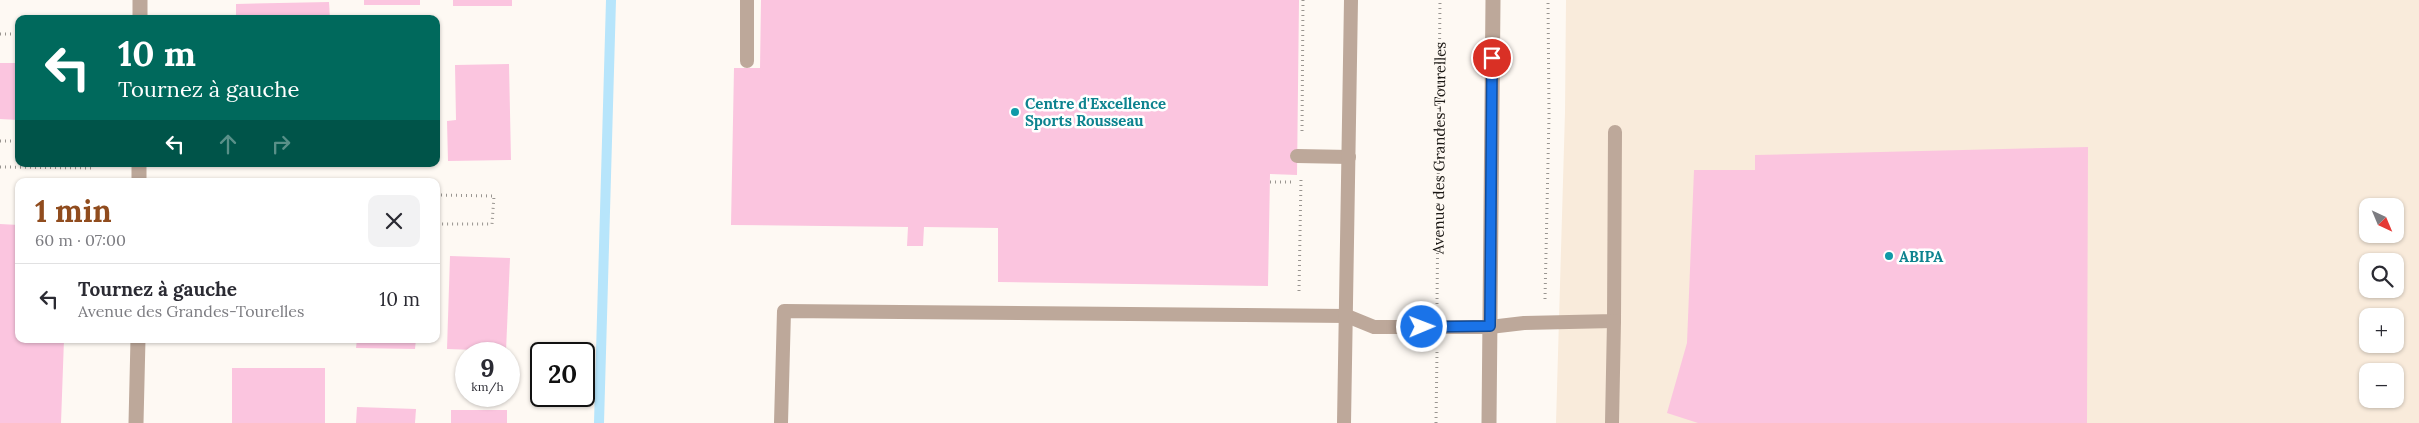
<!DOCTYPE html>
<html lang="fr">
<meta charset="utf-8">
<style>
body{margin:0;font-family:Lora,serif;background:#f2f2f3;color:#2b2b33;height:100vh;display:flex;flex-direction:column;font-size:19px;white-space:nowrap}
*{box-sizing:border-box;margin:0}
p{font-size:16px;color:#7c7c81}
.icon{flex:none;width:28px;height:28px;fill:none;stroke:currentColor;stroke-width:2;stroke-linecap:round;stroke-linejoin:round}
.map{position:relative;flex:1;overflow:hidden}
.details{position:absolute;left:15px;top:178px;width:425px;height:165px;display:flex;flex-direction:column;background:#fff;border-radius:10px;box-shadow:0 1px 4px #0004}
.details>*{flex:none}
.top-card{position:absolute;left:15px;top:15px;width:425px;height:152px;border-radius:10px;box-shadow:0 1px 4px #0004;background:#00695c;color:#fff;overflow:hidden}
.needle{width:32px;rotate:136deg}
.fabs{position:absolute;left:2359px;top:198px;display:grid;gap:10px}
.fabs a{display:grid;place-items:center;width:45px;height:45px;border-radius:10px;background:#fff;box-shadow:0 1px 4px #0004;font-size:25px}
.speed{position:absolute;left:455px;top:342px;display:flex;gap:10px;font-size:25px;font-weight:700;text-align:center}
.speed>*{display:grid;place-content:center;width:65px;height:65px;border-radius:50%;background:#fff;box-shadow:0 1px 4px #0004;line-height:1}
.speed small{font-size:12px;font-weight:400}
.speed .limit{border:2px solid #111;border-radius:8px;background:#fff;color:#111}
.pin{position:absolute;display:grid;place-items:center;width:42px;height:42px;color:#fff;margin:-21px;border:2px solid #fff;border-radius:50%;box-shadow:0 1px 5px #0007}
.me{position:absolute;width:55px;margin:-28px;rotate:89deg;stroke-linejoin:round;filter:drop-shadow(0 0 4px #0008)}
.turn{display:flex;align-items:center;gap:18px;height:105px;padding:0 20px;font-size:22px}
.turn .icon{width:65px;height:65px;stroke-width:2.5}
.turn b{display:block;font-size:35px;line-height:42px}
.lanes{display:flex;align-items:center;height:48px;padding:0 20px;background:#0003;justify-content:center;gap:25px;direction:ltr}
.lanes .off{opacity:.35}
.round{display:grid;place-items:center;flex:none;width:52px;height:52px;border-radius:10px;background:#f2f2f3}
.headline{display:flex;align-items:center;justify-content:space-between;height:85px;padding:0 20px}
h1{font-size:30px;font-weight:700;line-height:38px;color:#904c1e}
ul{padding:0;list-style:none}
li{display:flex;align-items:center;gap:15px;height:70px;padding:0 20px;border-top:1px solid #e1e1e2}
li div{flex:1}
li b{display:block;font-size:19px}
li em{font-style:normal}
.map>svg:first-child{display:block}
</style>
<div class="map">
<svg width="2419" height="423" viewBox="0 0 2419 423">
<rect width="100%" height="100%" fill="#fef9f3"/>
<path fill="#f9ebdb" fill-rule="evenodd" d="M 1566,0 L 2419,0 L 2419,423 L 1556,423 L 1565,112 ZM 2368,206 L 2395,206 L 2395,234 L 2368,234 ZM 2368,261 L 2395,261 L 2395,289 L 2368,289 ZM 2368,316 L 2395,316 L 2395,344 L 2368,344 ZM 2368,371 L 2395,371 L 2395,399 L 2368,399 Z"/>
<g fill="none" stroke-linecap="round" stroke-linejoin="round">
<path stroke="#b7e5fb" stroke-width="10" d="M 599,423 L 611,0"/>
</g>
<g fill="#fbc5df">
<rect x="364" y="0" width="56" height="5"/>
<rect x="453" y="0" width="59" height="6"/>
<path d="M 761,0 L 1299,0 L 1297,175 L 1270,174 L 1268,286 L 998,282 L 998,228 L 924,227 L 923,246 L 907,246 L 908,227 L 731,225 L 734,68 L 760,68 Z"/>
<path d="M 329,2 L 330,19 L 236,19 L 236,4 Z"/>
<path d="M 0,63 L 19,63 L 19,120 L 0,119 Z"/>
<path d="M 509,64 L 511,160 L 448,161 L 447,121 L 456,120 L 455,65 Z"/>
<path d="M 2088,147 L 2087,423 L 1698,423 L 1667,413 L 1687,343 L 1694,170 L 1755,170 L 1755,155 Z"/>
<path d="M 0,224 L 19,225 L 19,339 L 64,339 L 61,423 L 0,423 Z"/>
<path d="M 450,256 L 510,258 L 506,351 L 447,349 Z"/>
<path d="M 357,339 L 416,339 L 415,349 L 356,348 Z"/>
<rect x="232" y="368" width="93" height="55"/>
<path d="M 357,407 L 416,409 L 415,423 L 356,423 Z"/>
<rect x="451" y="410" width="56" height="13"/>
</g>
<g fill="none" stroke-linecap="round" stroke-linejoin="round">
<g stroke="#999590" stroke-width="3" stroke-dasharray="1 4" stroke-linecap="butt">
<path d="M 0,34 L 19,34"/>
<path d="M 1302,131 L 1303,0"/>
<path d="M 0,141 L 19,141"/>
<path d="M 0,167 L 93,168"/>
<path d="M 1270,182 L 1293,182"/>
<path d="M 436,195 L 494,196 L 492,224 L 436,224"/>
<path d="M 1299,291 L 1301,179"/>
<path d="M 1545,299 L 1549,116 L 1548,0"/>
<path id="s1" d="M 1437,304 L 1440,0"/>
<path d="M 1436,423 L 1437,351"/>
</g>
<g stroke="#bda89a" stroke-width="14">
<path d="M 747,61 L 747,0"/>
<path d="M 1297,156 L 1349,157"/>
<path d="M 781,423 L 784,311 L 1347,316 L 1374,327 L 1490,327 L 1524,323 L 1614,321 L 1615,132"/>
<path d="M 1344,423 L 1351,0"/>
<path d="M 1612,423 L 1614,321"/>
</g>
<g stroke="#bda89a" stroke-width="15">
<path d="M 140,19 L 140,0"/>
<path d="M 139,164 L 139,181"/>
<path d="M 136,423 L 138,339"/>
<path d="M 1489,423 L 1493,0"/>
</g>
</g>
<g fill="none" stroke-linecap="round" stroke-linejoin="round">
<g stroke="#114b97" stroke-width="12">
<path id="route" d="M 1422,327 L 1490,326 L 1492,58"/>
</g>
<use href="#route" stroke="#1a73e8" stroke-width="9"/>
</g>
<g fill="#0f9aa8" stroke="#fff" stroke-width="2">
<circle cx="1015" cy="112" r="5"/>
<circle cx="1889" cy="256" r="5"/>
</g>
<g text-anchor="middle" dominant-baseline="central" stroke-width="5" stroke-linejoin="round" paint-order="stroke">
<g font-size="15" font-weight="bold" fill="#0d838f" stroke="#fff" text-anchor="start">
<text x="1025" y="103">Centre d'Excellence<tspan x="1025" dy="17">Sports Rousseau</tspan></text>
<text x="1899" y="256">ABIPA</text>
</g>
<g font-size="15" fill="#1a1713" stroke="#fff">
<text stroke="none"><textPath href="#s1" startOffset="156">Avenue des Grandes-Tourelles</textPath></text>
</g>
</g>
</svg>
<div class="fabs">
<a><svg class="needle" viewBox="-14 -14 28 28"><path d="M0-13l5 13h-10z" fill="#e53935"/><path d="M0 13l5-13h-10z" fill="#7c7c81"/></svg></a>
<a><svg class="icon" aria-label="search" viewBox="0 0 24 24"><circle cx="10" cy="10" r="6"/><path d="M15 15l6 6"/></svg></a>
<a>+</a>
<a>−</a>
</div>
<div class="speed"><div>9<small>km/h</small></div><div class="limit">20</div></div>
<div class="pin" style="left:1492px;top:58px;background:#d93025"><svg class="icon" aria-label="arrive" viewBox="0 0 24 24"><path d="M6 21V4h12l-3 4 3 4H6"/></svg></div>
<svg class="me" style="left:1422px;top:327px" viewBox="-20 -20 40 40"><circle r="17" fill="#1a73e8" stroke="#fff" stroke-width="3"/><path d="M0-11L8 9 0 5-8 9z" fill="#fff"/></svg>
<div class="top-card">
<div class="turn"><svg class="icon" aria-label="left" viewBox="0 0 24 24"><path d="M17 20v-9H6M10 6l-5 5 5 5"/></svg><div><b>10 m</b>Tournez à gauche</div></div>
<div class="lanes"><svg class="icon" aria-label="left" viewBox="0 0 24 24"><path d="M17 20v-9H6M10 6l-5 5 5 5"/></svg><svg class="icon off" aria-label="ahead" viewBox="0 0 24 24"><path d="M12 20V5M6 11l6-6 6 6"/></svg><svg class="icon off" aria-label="right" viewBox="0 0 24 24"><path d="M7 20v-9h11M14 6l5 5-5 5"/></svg></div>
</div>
<section class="details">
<div class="headline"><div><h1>1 min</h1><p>60 m · 07:00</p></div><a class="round"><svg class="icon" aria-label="close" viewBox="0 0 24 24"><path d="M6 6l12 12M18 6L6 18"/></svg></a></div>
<ul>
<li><svg class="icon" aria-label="left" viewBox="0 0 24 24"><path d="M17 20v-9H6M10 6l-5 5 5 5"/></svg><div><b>Tournez à gauche</b><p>Avenue des Grandes-Tourelles</p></div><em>10 m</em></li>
</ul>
</section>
</div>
